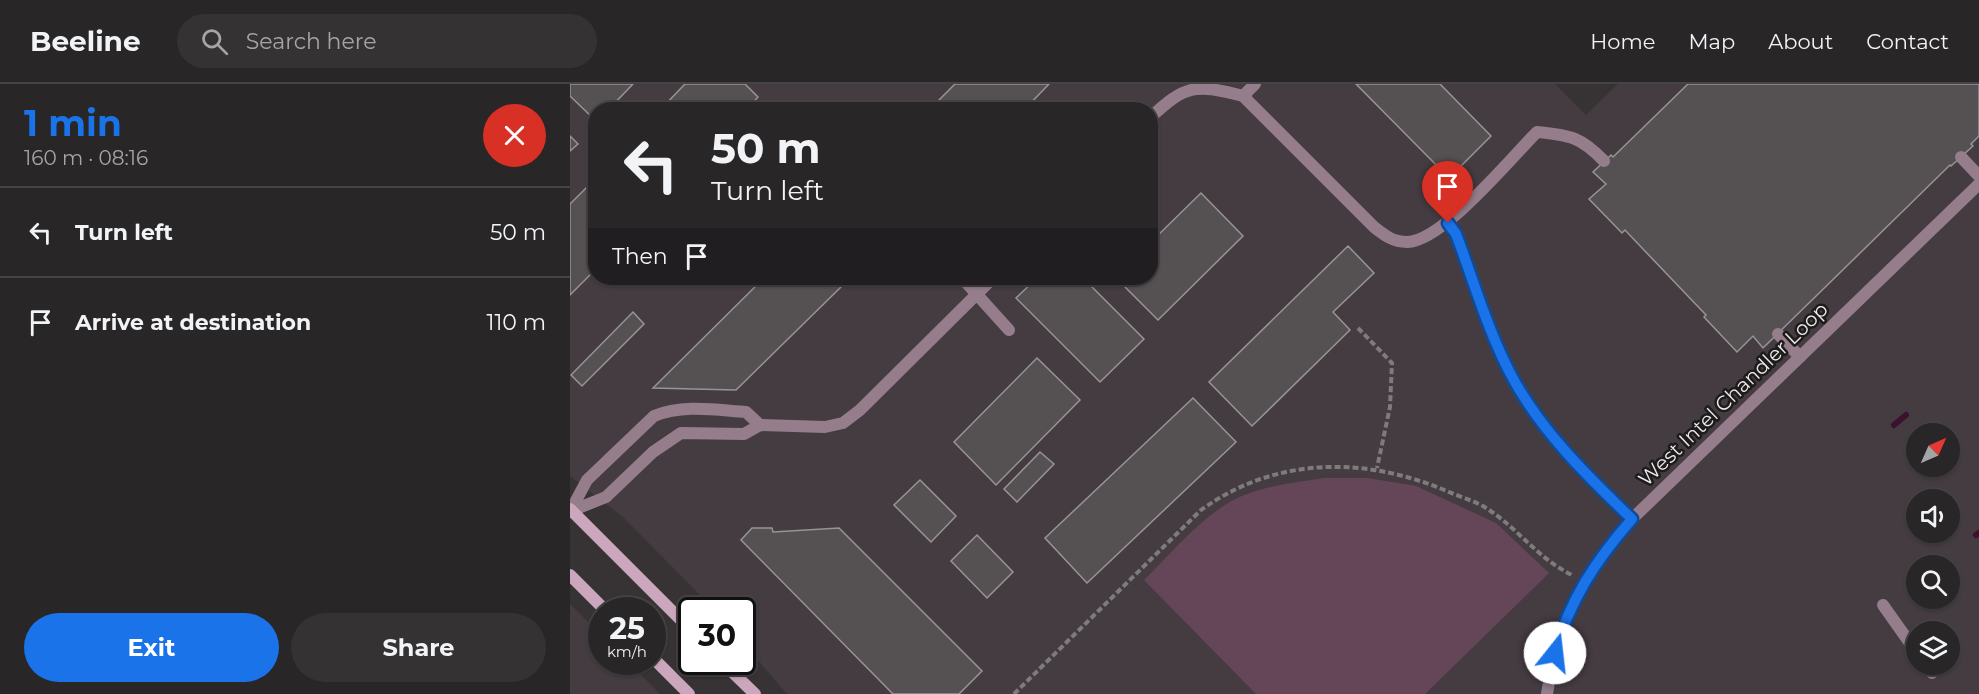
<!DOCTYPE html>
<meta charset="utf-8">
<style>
body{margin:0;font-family:Montserrat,sans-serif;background:#353234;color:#f1f3f6;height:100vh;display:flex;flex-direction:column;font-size:22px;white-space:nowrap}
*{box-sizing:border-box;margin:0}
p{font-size:20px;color:#a5a5a8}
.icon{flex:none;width:33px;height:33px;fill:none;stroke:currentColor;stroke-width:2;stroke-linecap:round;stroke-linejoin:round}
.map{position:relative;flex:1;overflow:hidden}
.panel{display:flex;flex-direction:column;background:#292628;width:570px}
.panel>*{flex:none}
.banner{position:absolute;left:18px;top:18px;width:570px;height:183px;border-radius:24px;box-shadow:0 2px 4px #0004,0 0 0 2px #454345;background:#292628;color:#f1f3f6;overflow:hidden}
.needle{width:39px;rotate:45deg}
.fabs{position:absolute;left:1336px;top:339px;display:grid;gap:12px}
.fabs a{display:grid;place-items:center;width:54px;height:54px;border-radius:50%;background:#292628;box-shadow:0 2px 4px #0004,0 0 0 2px #454345;font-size:30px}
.speed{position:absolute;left:18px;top:513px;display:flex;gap:12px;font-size:30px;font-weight:700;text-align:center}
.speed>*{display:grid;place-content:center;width:78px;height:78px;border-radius:50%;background:#292628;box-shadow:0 2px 4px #0004,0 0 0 2px #454345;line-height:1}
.speed small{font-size:15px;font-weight:400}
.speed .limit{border:3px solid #111;border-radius:9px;background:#fff;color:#111}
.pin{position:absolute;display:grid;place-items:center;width:51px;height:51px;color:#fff;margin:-62px -26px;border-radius:50% 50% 50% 0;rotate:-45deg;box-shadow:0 0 6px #0007}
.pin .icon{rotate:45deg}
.me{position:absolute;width:66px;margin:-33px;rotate:16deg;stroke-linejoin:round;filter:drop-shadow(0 0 4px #0008)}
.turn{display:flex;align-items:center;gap:21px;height:126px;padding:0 24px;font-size:27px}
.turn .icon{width:78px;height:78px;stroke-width:2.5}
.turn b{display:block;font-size:42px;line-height:51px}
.then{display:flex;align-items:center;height:57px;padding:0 24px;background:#0003;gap:12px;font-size:22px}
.round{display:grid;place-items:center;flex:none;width:63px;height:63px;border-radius:32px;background:#353234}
.overview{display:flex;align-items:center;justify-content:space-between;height:102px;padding:0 24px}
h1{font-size:36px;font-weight:700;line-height:45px;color:#1a73e8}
.cta{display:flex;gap:12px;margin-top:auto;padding:12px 24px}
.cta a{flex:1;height:69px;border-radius:36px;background:#1a73e8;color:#fff;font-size:24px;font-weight:700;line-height:69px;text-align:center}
.cta a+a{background:#353234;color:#f1f3f6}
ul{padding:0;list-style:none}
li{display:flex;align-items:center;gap:18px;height:90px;padding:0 24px;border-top:2px solid #454345}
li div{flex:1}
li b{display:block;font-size:22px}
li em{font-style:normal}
header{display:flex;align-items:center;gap:36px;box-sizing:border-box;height:84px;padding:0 30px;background:#292628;border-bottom:2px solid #454345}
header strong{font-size:28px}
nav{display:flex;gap:33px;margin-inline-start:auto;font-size:21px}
.search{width:420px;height:54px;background:#353234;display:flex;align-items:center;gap:15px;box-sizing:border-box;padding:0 21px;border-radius:33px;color:#a5a5a8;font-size:22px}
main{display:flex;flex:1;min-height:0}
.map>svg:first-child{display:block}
</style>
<header>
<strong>Beeline</strong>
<div class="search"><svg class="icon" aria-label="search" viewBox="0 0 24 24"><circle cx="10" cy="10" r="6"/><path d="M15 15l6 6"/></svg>Search here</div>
<nav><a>Home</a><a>Map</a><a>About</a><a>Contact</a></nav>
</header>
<main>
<section class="panel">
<div class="overview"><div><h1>1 min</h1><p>160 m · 08:16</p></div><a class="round" style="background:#d93025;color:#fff"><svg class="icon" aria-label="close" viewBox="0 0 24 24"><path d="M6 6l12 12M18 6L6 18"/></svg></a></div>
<ul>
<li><svg class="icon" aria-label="left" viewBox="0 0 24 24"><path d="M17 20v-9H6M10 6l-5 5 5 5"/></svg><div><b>Turn left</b></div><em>50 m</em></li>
<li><svg class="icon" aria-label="arrive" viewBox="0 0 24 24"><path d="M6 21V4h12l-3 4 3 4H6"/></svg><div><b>Arrive at destination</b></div><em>110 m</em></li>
</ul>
<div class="cta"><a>Exit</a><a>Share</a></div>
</section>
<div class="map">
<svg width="1409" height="610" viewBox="0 0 1409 610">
<rect width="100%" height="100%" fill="#373335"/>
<g fill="#453c41" fill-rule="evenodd">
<path d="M 0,0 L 985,0 L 1016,31 L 1048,0 L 1409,0 L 1409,610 L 217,610 L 173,559 L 172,526 L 145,526 L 53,433 L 0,392 ZM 26,26 L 580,26 L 580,194 L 26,194 ZM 1347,350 L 1380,350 L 1380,382 L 1347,382 ZM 1347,416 L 1380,416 L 1380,448 L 1347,448 ZM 1347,482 L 1380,482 L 1380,514 L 1347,514 ZM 1347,548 L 1380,548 L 1380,580 L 1347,580 Z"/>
<path d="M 0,520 L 31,551 L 32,578 L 58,578 L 90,610 L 0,610 Z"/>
</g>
<path fill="#654659" d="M 754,394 L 797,394 L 846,402 L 926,439 L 979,489 L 855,610 L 686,610 L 574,496 C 601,470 627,437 660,418 C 687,402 724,399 754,394 Z"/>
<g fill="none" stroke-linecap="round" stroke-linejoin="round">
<g stroke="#3c112f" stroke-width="6">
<path d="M 1324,341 L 1336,331"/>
<path d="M 1406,451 L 1409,449"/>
</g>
</g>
<g fill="#555153" stroke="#989496" stroke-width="1.5">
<path d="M 0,0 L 63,0 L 38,26 L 26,26 L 26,37 L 0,12 Z"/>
<path d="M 115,0 L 175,0 L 188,13 L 176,26 L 90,26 Z"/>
<path d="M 385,0 L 479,0 L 454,26 L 359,26 Z"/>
<path d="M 786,0 L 870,0 L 921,52 L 879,94 Z"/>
<path d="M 1118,0 L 1409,0 L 1409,52 L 1401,60 L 1403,62 L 1381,82 L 1380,81 L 1193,264 L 1183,252 L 1167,268 L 1134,233 L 1136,231 L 1073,165 L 1055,146 L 1052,149 L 1019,115 L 1036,100 L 1023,88 L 1041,71 L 1043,73 Z"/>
<path d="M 0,52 L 8,60 L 0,67 Z"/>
<path d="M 26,94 L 26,185 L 0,211 L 0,120 Z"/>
<path d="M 631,109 L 673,152 L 588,236 L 546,194 L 580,194 L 580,159 Z"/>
<path d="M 778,162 L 804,189 L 763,228 L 780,246 L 682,342 L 639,298 Z"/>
<path d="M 194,194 L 267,194 L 274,200 L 166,306 L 83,304 Z"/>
<path d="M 467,194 L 513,194 L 574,255 L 530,298 L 446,214 Z"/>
<path d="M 63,228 L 74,240 L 12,302 L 1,291 Z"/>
<path d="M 467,274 L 510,316 L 426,401 L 384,358 Z"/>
<path d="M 623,314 L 666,358 L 517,499 L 475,454 Z"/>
<path d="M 470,368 L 484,380 L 447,418 L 434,405 Z"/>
<path d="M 350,396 L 386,432 L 361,458 L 324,421 Z"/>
<path d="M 182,444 L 202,444 L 203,448 L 269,444 L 412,587 L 389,610 L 323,610 L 171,456 Z"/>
<path d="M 407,451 L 443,488 L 417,514 L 381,477 Z"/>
</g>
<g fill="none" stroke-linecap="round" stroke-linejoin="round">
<g stroke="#7e7b7d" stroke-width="4" stroke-dasharray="6 3" stroke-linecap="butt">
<path d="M 788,244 L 822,279 L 820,323 L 807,384"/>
<path d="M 444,610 L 631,426 C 706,372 796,372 879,408 C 891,413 905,417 916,424 C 948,444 967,474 1002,491"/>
</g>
<g stroke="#957d8b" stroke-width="12">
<path d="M 673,12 L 685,0"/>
<path d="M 580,34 C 616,0 626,0 673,12 L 804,143 C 814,151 823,158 837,158 C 873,157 940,75 967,48 C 1000,51 1011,53 1034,77"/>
<path d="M 1391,73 L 1409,92"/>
<path d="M 878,139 L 886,150 C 903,195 917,244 939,287 C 968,344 1016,391 1062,435"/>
<path d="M 392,194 L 439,246"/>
<path d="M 1208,250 L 1230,273"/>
<path d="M 1,427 L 36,413 L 83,368 L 111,349 L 174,350 L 190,341 L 255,343 L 273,339 L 290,326 L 423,194"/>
<path d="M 0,428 L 17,396 L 84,332 C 113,320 146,326 176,328 L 190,341"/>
<path d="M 1313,521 L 1347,569"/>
<path d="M 1356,580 L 1362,589"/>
</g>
<path stroke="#957d8b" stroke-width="12" d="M 977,610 C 988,538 1014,489 1062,435 L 1409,100"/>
<g stroke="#cba6bc" stroke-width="12">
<path d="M 0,425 L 122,547"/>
<path d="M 0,491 L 35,526"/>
<path d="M 82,573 L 119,610"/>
<path d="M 152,578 L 185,610"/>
</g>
</g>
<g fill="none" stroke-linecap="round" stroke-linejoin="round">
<g stroke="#114b97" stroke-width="15">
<path id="route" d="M 878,139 L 886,150 C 903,195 917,244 939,287 C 968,344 1016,391 1062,435 C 1026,476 999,517 985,569"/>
</g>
<use href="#route" stroke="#1a73e8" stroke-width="10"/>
</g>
<g text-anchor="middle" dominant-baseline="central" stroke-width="5" stroke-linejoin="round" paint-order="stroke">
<g font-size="20" fill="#edeaec" stroke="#1d1b1c">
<text transform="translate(1163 310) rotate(-44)">West Intel Chandler Loop</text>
</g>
</g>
</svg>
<div class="fabs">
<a><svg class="needle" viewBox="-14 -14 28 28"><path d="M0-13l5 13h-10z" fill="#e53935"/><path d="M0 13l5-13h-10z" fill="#a5a5a8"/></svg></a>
<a><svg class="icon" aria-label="sound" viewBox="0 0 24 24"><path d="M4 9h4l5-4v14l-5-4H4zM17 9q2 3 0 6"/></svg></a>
<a><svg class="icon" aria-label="search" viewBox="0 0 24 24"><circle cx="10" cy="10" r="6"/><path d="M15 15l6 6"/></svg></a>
<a><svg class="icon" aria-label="layers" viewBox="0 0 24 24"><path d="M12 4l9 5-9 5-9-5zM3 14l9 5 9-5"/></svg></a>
</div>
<div class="speed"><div>25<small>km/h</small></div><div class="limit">30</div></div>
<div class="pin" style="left:878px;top:139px;background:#d93025"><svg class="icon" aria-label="arrive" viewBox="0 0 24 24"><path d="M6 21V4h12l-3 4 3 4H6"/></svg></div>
<svg class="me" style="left:985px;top:569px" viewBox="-20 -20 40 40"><circle r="19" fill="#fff"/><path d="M0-13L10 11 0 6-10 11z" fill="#1a73e8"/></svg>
<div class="banner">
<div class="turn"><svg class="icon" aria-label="left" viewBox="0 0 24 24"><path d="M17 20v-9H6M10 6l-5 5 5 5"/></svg><div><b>50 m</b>Turn left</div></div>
<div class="then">Then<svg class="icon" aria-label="arrive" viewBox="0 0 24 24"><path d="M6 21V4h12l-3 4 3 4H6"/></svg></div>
</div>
</div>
</main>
